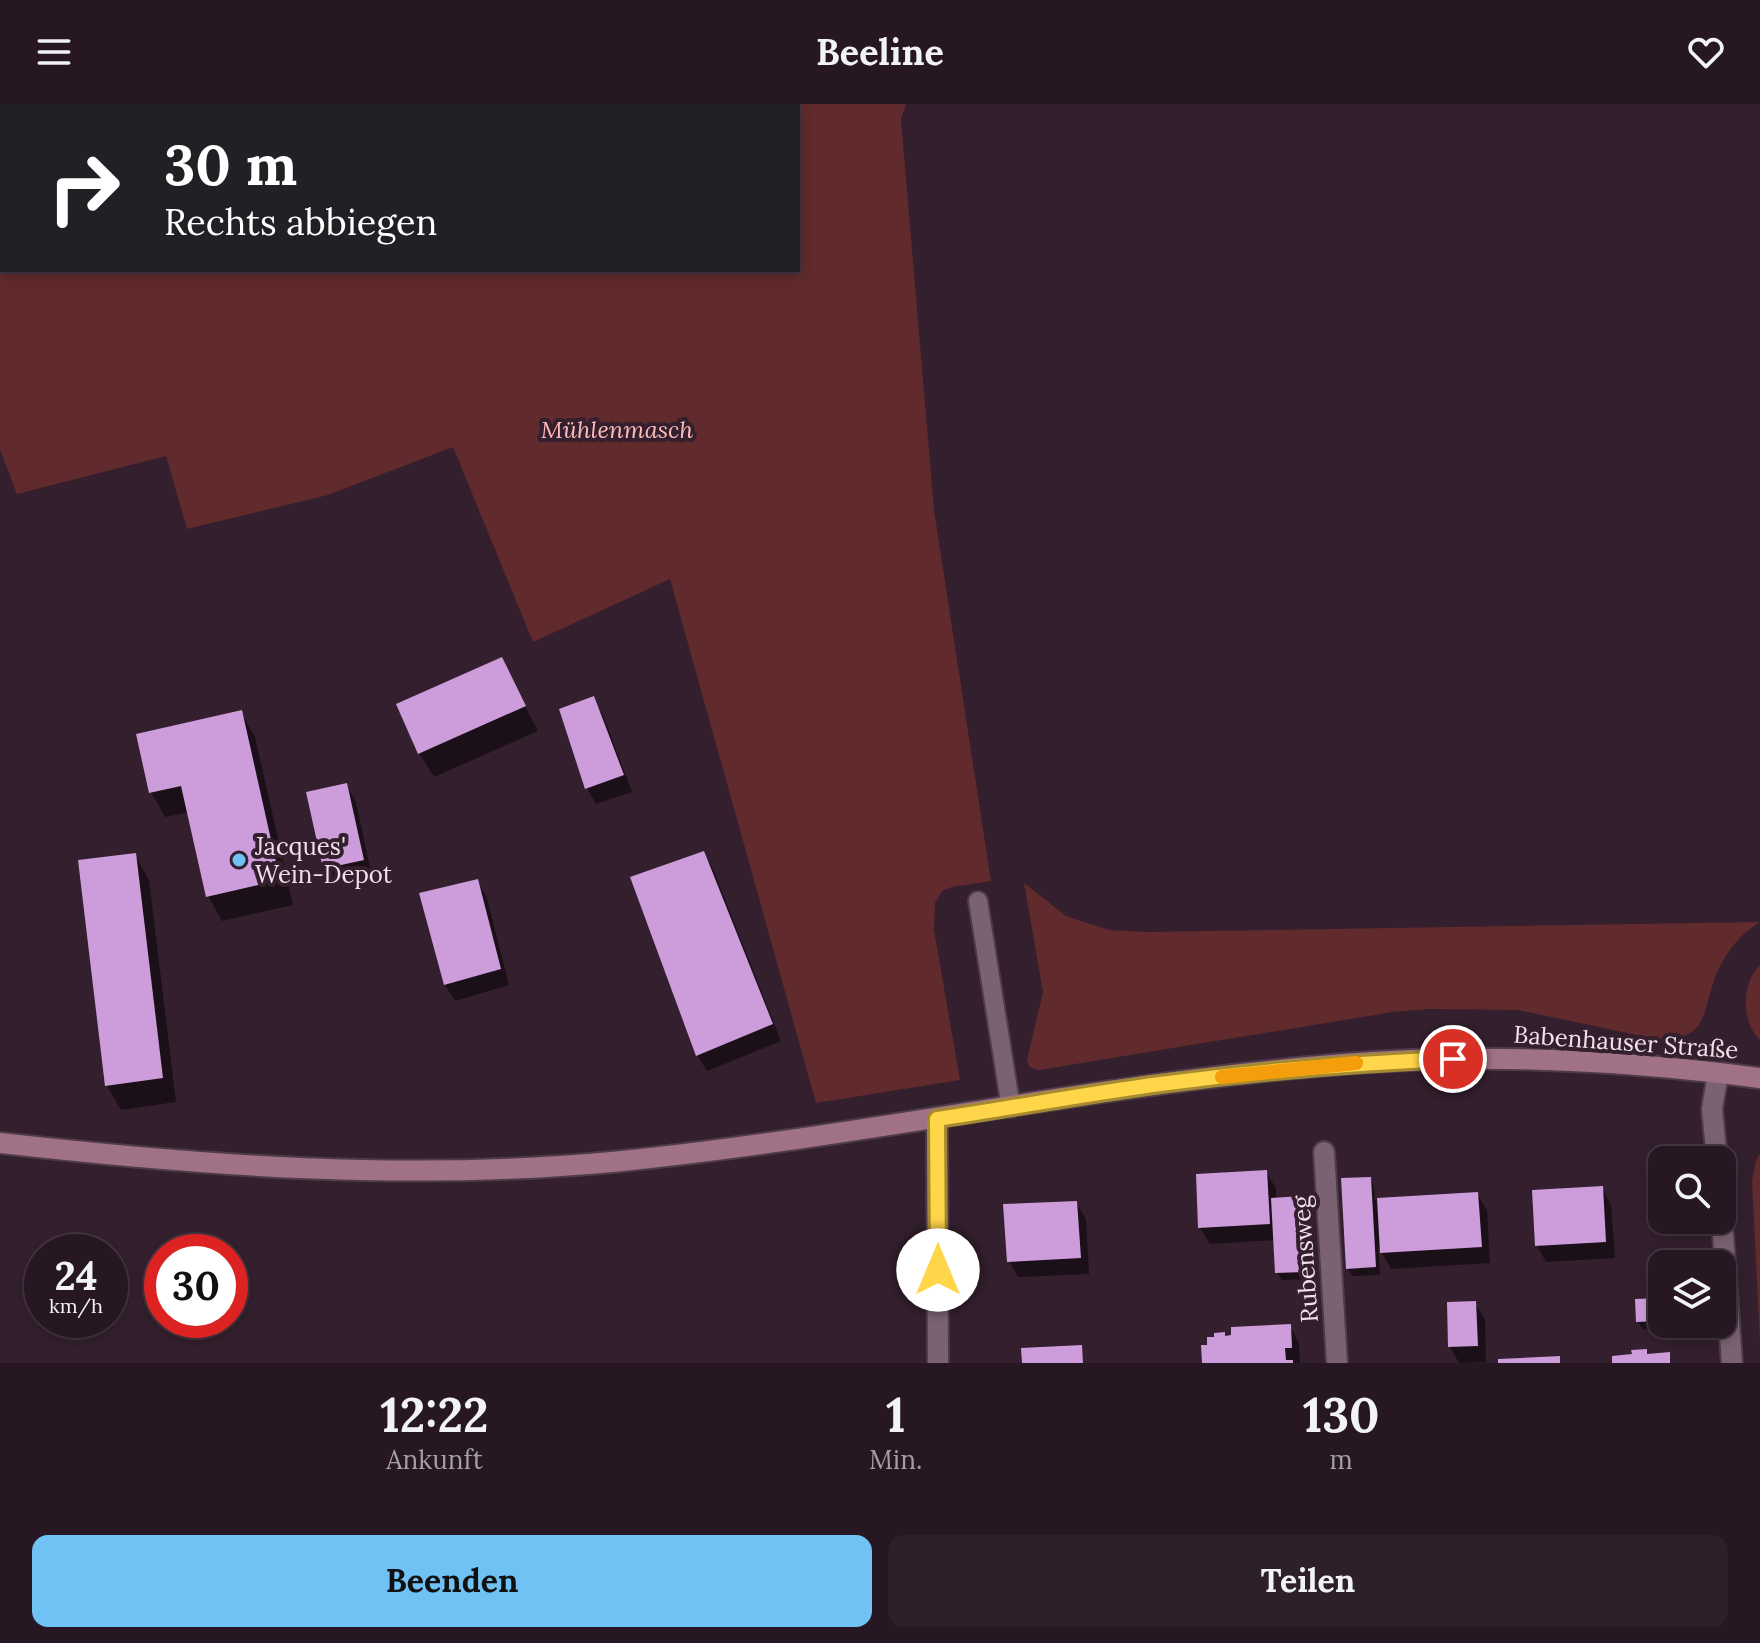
<!DOCTYPE html>
<html lang="de">
<meta charset="utf-8">
<style>
body{margin:0;font-family:Lora,serif;background:#2e202a;color:#f1f3f6;height:100vh;display:flex;flex-direction:column;font-size:30px;white-space:nowrap}
*{box-sizing:border-box;margin:0}
p{font-size:26px;color:#a49fa5}
.icon{flex:none;width:44px;height:44px;fill:none;stroke:currentColor;stroke-width:2;stroke-linecap:round;stroke-linejoin:round}
.map{position:relative;height:1259px;overflow:hidden}
.drawer{display:flex;flex-direction:column;background:#261722;flex:1}
.drawer>*{flex:none}
.top-card{position:absolute;left:0px;top:0px;width:800px;height:168px;box-shadow:0 4px 12px #0003,0 0 0 2px #423640;background:#202124;color:#fff;overflow:hidden}
.buttons{position:absolute;left:1648px;top:1042px;display:grid;gap:16px}
.buttons a{display:grid;place-items:center;width:88px;height:88px;border-radius:16px;background:#261722;box-shadow:0 4px 12px #0003,0 0 0 2px #423640;font-size:40px}
.speed{position:absolute;left:24px;top:1130px;display:flex;gap:16px;font-size:40px;font-weight:700;text-align:center}
.speed>*{display:grid;place-content:center;width:104px;height:104px;border-radius:50%;background:#261722;box-shadow:0 4px 12px #0003,0 0 0 2px #423640;line-height:1}
.speed small{font-size:20px;font-weight:400}
.speed .limit{border:12px solid #d22;background:#fff;color:#111}
.pin{position:absolute;display:grid;place-items:center;width:68px;height:68px;color:#fff;margin:-34px;border:4px solid #fff;border-radius:50%;box-shadow:0 2px 8px #0007}
.me{position:absolute;width:88px;margin:-44px;rotate:0deg;stroke-linejoin:round;filter:drop-shadow(0 0 6px #0008)}
.turn{display:flex;align-items:center;gap:28px;height:168px;padding:0 32px;font-size:36px}
.turn .icon{width:104px;height:104px;stroke-width:2.5}
.turn b{display:block;font-size:56px;line-height:68px}
.eta{display:flex;justify-content:space-evenly;align-items:center;height:136px;text-align:center}
.eta b{font-size:48px;font-weight:700;line-height:56px}
.action{display:flex;gap:16px;margin-top:auto;padding:16px 32px}
.action a{flex:1;height:92px;border-radius:16px;background:#70c2f4;color:#111;font-size:32px;font-weight:700;line-height:92px;text-align:center}
.action a+a{background:#2e202a;color:#f1f3f6}
header{display:flex;justify-content:space-between;align-items:center;height:104px;padding:0 32px;background:#261722;font-size:36px;font-weight:700}
.map>svg:first-child{display:block}
</style>
<header><svg class="icon" aria-label="menu" viewBox="0 0 24 24"><path d="M4 6h16M4 12h16M4 18h16"/></svg>Beeline<svg class="icon" aria-label="heart" viewBox="0 0 24 24"><path d="M12 20l-8-8c-3-5 5-10 8-4 3-6 11-1 8 4z"/></svg></header>
<div class="map">
<svg width="1760" height="1259" viewBox="0 0 1760 1259">
<rect width="100%" height="100%" fill="#331f2d"/>
<g fill="#612a2c" fill-rule="evenodd">
<path d="M 0,0 L 906,0 L 901,15 L 934,406 L 991,777 L 952,783 L 942,787 L 935,799 L 934,826 L 960,976 L 816,999 L 670,475 L 533,538 L 453,343 L 328,391 L 187,425 L 166,352 L 17,390 L 0,346 ZM 2,2 L 798,2 L 798,166 L 2,166 Z"/>
<path d="M 1024,779 L 1066,812 L 1109,826 L 1146,828 L 1760,818 C 1740,830 1725,849 1716,871 C 1701,910 1710,936 1656,935 L 1518,906 L 1428,905 L 1393,908 L 1039,966 L 1029,963 L 1027,956 L 1043,888 Z"/>
<path d="M 1760,861 L 1760,936 C 1741,918 1741,879 1760,861 Z"/>
<path d="M 1760,1050 L 1760,1239 L 1752,1077 L 1756,1056 Z"/>
</g>
<g fill="#0007">
<path d="M 501,556 L 538,627 L 434,673 L 419,649 Z"/>
<path d="M 593,595 L 603,611 L 632,688 L 596,700 L 587,684 Z"/>
<path d="M 241,608 L 255,633 L 293,801 L 222,817 L 208,792 L 189,708 L 165,713 L 151,688 Z"/>
<path d="M 346,681 L 356,698 L 372,773 L 334,781 L 325,765 L 309,690 Z"/>
<path d="M 703,749 L 713,765 L 781,937 L 707,967 L 697,951 Z"/>
<path d="M 135,751 L 149,776 L 176,998 L 121,1006 L 107,982 Z"/>
<path d="M 477,777 L 487,794 L 509,881 L 455,897 L 445,881 L 422,791 Z"/>
<path d="M 1266,1068 L 1276,1084 L 1276,1095 L 1300,1094 L 1304,1101 L 1309,1175 L 1282,1176 L 1277,1168 L 1275,1136 L 1210,1140 L 1200,1124 Z"/>
<path d="M 1370,1075 L 1374,1082 L 1375,1096 L 1477,1090 L 1487,1106 L 1490,1159 L 1391,1165 L 1378,1142 L 1380,1171 L 1352,1172 L 1348,1165 Z"/>
<path d="M 1602,1084 L 1611,1101 L 1615,1154 L 1546,1158 L 1537,1142 Z"/>
<path d="M 1076,1099 L 1086,1115 L 1089,1170 L 1018,1173 L 1009,1157 Z"/>
<path d="M 1662,1196 L 1662,1220 L 1684,1220 L 1684,1223 L 1643,1225 L 1638,1218 Z"/>
<path d="M 1475,1199 L 1485,1216 L 1486,1258 L 1459,1259 L 1450,1243 Z"/>
<path d="M 1290,1222 L 1299,1239 L 1300,1259 L 1204,1259 L 1210,1243 L 1224,1230 L 1226,1234 Z"/>
</g>
<g fill="#cd9cdb">
<path d="M 502,553 L 526,602 L 418,650 L 396,600 Z"/>
<path d="M 594,592 L 624,671 L 585,685 L 559,605 Z"/>
<path d="M 242,606 L 280,776 L 206,793 L 181,682 L 149,689 L 136,630 Z"/>
<path d="M 347,679 L 364,756 L 323,765 L 306,688 Z"/>
<path d="M 704,747 L 773,920 L 696,952 L 630,773 Z"/>
<path d="M 136,749 L 163,974 L 105,982 L 78,756 Z"/>
<path d="M 478,775 L 501,865 L 444,881 L 419,789 Z"/>
<path d="M 1267,1066 L 1270,1120 L 1198,1124 L 1196,1070 Z"/>
<path d="M 1371,1073 L 1376,1163 L 1346,1165 L 1341,1074 Z"/>
<path d="M 1603,1082 L 1606,1138 L 1535,1142 L 1532,1086 Z"/>
<path d="M 1478,1088 L 1482,1143 L 1380,1149 L 1377,1094 Z"/>
<path d="M 1301,1092 L 1305,1168 L 1275,1169 L 1271,1094 Z"/>
<path d="M 1077,1097 L 1081,1154 L 1007,1158 L 1003,1100 Z"/>
<path d="M 1662,1194 L 1662,1217 L 1636,1218 L 1635,1195 Z"/>
<path d="M 1476,1197 L 1478,1242 L 1448,1243 L 1447,1198 Z"/>
<path d="M 1291,1220 L 1292,1244 L 1285,1244 L 1286,1256 L 1293,1256 L 1293,1259 L 1202,1259 L 1201,1241 L 1207,1241 L 1207,1233 L 1214,1233 L 1214,1229 L 1225,1228 L 1225,1232 L 1231,1231 L 1231,1223 Z"/>
<path d="M 1082,1241 L 1083,1259 L 1022,1259 L 1021,1244 Z"/>
<path d="M 1647,1245 L 1647,1250 L 1670,1248 L 1670,1259 L 1612,1259 L 1612,1252 L 1632,1250 L 1631,1246 Z"/>
<path d="M 1560,1252 L 1560,1259 L 1498,1259 L 1498,1255 Z"/>
</g>
<g fill="none" stroke-linecap="round" stroke-linejoin="round">
<g stroke="#4d3c48" stroke-width="22">
<path id="lane" d="M 978,797 L 1011,1004"/>
</g>
<g stroke="#4d3c48" stroke-width="24">
<g id="street">
<path d="M 937,1015 L 938,1259"/>
<path d="M 1324,1048 L 1337,1259"/>
<path d="M 1717,1056 L 1712,1005 L 1718,969"/>
<path d="M 1722,1116 L 1732,1259"/>
</g>
</g>
<g stroke="#4d3c48" stroke-width="24">
<path id="secondary" d="M 0,1039 C 204,1062 407,1077 612,1058 C 857,1034 1098,979 1343,960 C 1482,949 1622,956 1760,974"/>
</g>
<use href="#lane" stroke="#7a6272" stroke-width="18"/>
<use href="#street" stroke="#7a6272" stroke-width="20"/>
<use href="#secondary" stroke="#a17186" stroke-width="20"/>
</g>
<g fill="none" stroke-linecap="round" stroke-linejoin="round">
<g stroke="#a68a30" stroke-width="20">
<path id="route" d="M 938,1166 L 937,1015 C 1011,1004 1086,990 1160,980 C 1257,967 1355,959 1453,955"/>
</g>
<use href="#route" stroke="#ffd54a" stroke-width="14"/>
<path stroke="#f59e0b" stroke-width="14" d="M 1222,973 L 1356,959"/>
</g>
<circle fill="#70c2f4" stroke="#331f2d" stroke-width="3" cx="239" cy="756" r="8"/>
<g text-anchor="middle" dominant-baseline="central" stroke-width="8" stroke-linejoin="round" paint-order="stroke">
<g font-size="24" font-style="italic" fill="#febab9" stroke="#331f2d">
<text x="617" y="325">Mühlenmasch</text>
</g>
<g font-size="24" fill="#f0e2eb" stroke="#331f2d" text-anchor="start">
<text x="255" y="742">Jacques'<tspan x="255" dy="28">Wein-Depot</tspan></text>
</g>
<g font-size="24" fill="#f0e2eb" stroke="#331f2d">
<text transform="translate(1626 938) rotate(4)">Babenhauser Straße</text>
<text transform="translate(1305 1155) rotate(-94)">Rubensweg</text>
</g>
</g>
</svg>
<div class="buttons">
<a><svg class="icon" aria-label="search" viewBox="0 0 24 24"><circle cx="10" cy="10" r="6"/><path d="M15 15l6 6"/></svg></a>
<a><svg class="icon" aria-label="layers" viewBox="0 0 24 24"><path d="M12 4l9 5-9 5-9-5zM3 14l9 5 9-5"/></svg></a>
</div>
<div class="speed"><div>24<small>km/h</small></div><div class="limit">30</div></div>
<div class="pin" style="left:1453px;top:955px;background:#d93025"><svg class="icon" aria-label="arrive" viewBox="0 0 24 24"><path d="M6 21V4h12l-3 4 3 4H6"/></svg></div>
<svg class="me" style="left:938px;top:1166px" viewBox="-20 -20 40 40"><circle r="19" fill="#fff"/><path d="M0-13L10 11 0 6-10 11z" fill="#ffd54a"/></svg>
<div class="top-card">
<div class="turn"><svg class="icon" aria-label="right" viewBox="0 0 24 24"><path d="M7 20v-9h11M14 6l5 5-5 5"/></svg><div><b>30 m</b>Rechts abbiegen</div></div>
</div>
</div>
<section class="drawer">
<div class="eta">
<div><b>12:22</b><p>Ankunft</p></div>
<div><b>1</b><p>Min.</p></div>
<div><b>130</b><p>m</p></div>
</div>
<div class="action"><a>Beenden</a><a>Teilen</a></div>
</section>
